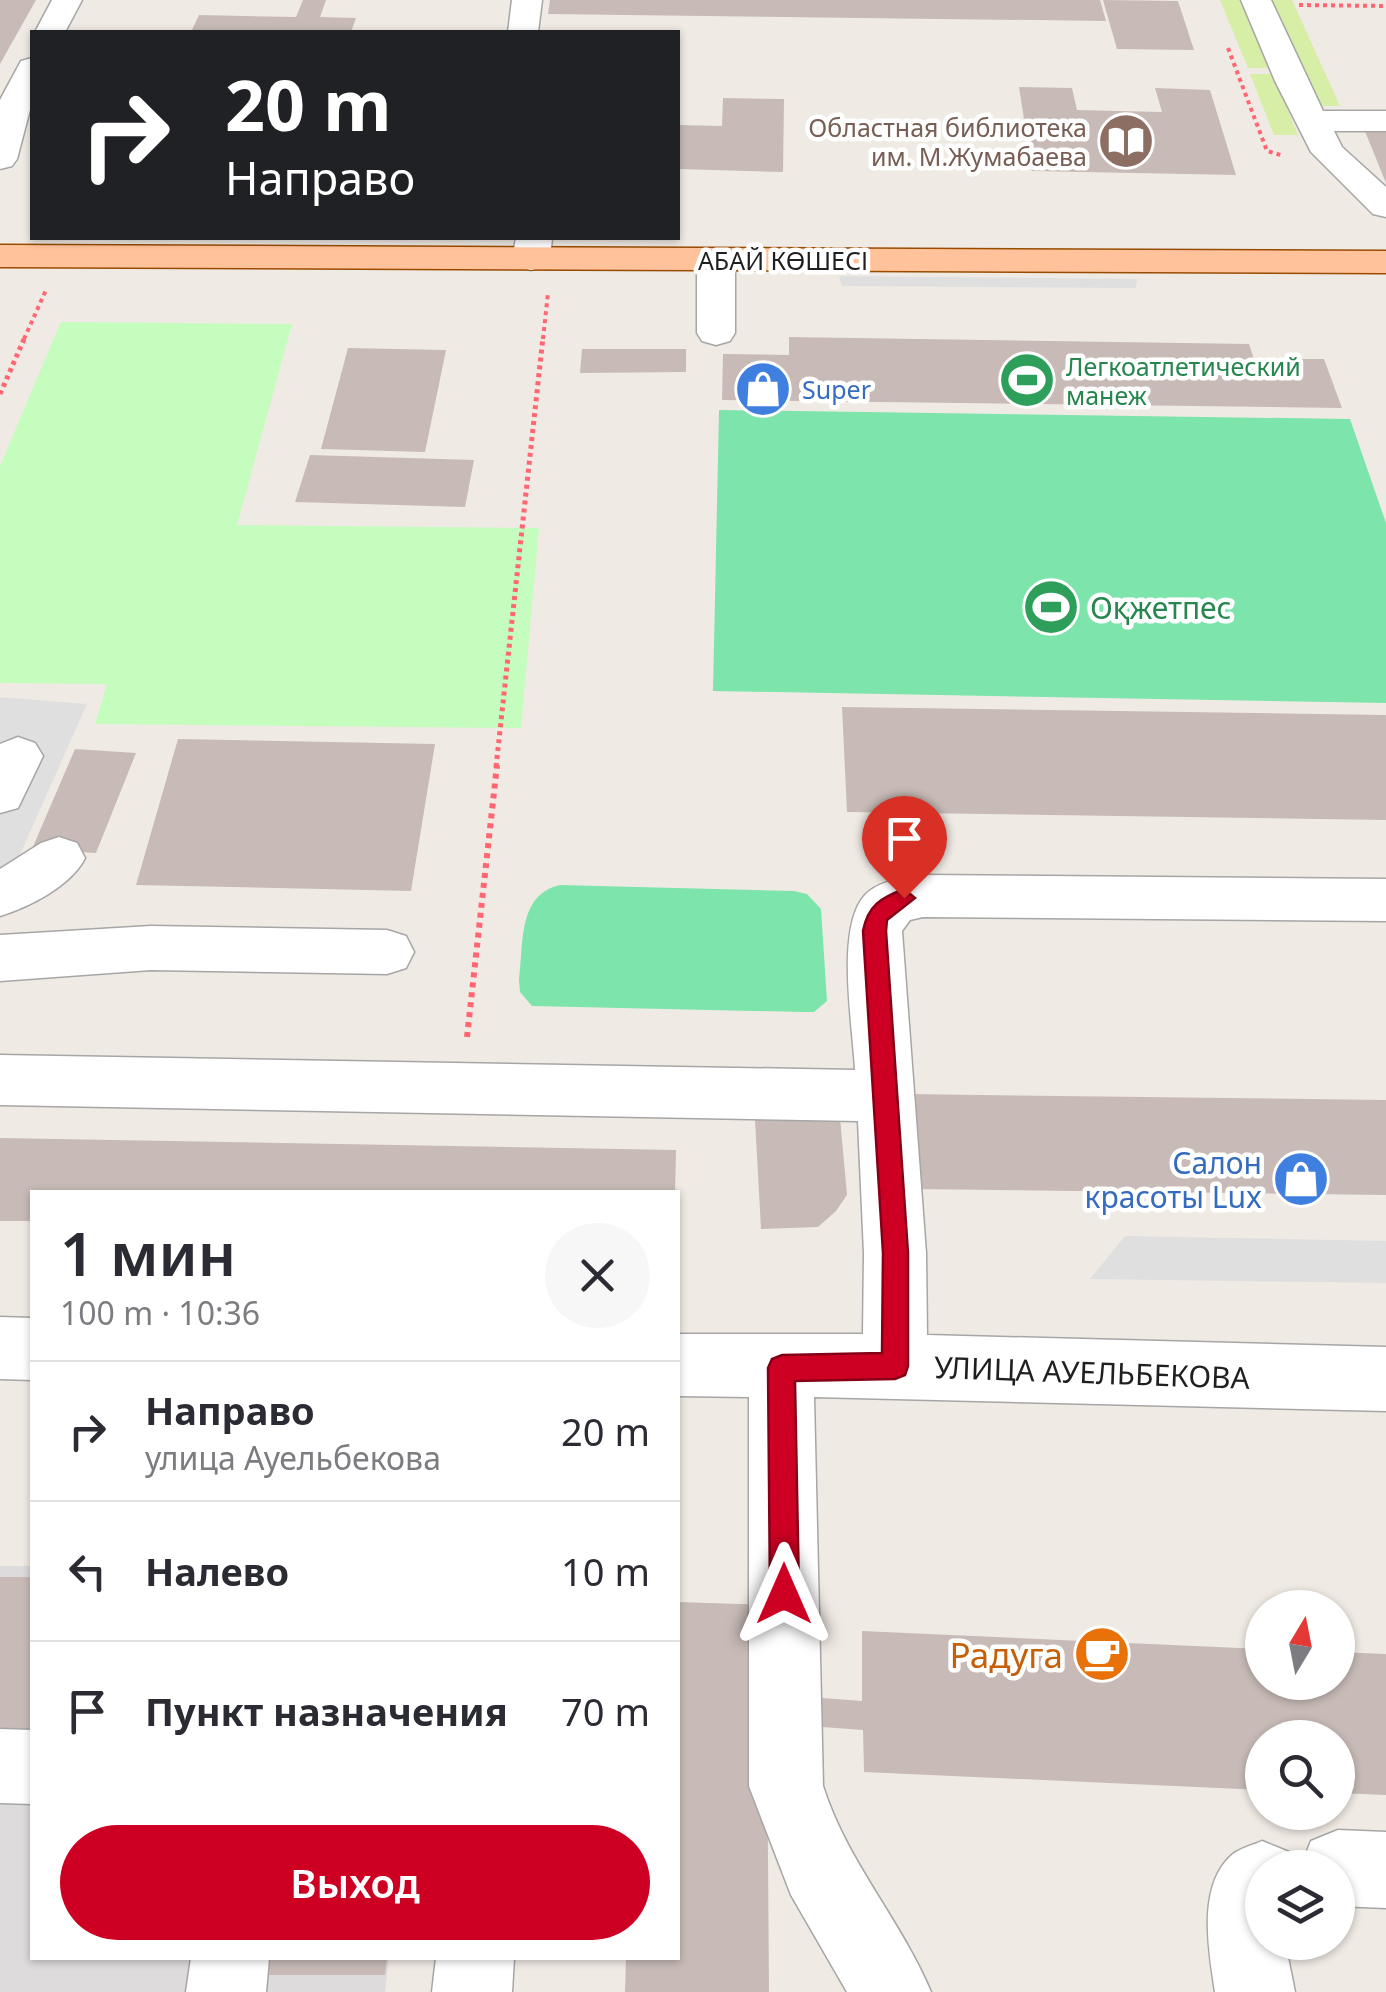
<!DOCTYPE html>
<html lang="ru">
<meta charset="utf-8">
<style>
body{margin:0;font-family:"Noto Sans",sans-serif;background:#f7f7f7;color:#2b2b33;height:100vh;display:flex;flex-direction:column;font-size:38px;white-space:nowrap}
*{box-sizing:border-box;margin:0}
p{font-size:32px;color:#7c7c81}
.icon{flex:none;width:55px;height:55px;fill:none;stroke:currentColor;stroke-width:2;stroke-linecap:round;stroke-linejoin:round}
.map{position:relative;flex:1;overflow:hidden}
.sheet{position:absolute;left:30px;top:1190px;width:650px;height:770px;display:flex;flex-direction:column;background:#fff;border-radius:0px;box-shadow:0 2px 8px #0004}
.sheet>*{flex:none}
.banner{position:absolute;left:30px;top:30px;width:650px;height:210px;border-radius:0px;box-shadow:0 2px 8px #0004;background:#202124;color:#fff;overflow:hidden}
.needle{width:65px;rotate:10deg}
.controls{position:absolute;left:1245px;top:1590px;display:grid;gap:20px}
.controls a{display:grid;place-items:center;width:110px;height:110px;border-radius:50%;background:#fff;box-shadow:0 2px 8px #0004;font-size:50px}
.pin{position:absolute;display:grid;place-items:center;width:85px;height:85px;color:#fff;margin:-102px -42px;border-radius:50% 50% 50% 0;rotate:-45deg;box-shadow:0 0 10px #0007}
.pin .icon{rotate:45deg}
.me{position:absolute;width:110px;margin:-55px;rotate:0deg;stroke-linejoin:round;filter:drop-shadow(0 0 8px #0008)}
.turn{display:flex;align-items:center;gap:35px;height:210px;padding:0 30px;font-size:45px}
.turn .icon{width:130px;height:130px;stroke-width:2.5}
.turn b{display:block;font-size:70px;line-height:85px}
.round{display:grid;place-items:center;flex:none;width:105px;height:105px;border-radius:52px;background:#f7f7f7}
.summary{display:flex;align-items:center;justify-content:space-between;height:170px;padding:0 30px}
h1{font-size:60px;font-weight:600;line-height:75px}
.cta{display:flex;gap:20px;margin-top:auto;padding:20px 30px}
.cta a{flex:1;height:115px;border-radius:60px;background:#cd0023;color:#fff;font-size:40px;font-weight:600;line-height:115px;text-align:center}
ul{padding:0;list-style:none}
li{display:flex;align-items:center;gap:30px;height:140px;padding:0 30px;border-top:2px solid #e1e1e2}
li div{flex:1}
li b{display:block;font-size:38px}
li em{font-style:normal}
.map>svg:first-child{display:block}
</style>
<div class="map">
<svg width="1386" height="1992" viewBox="0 0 1386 1992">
<rect width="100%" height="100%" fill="#f0eae4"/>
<path fill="#dddbdc" d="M 0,1566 L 32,1566 L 32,1958 L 389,1958 L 385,1992 L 0,1992 Z"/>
<g fill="#d6eea6">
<path d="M 1220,0 L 1243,0 L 1270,68 L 1248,68 Z"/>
<path d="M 1267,0 L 1292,0 L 1340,106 L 1313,106 Z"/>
<path d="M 1250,74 L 1273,74 L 1298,135 L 1274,135 Z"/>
</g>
<path fill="#c4fdbe" d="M 61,322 L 292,324 L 237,525 L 539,528 L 521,728 L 95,724 L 107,684 L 0,683 L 0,466 Z"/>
<g fill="#7de5ab">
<path d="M 719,410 L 1350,419 L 1386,523 L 1386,703 L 713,691 Z"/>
<path d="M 560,885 L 794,891 L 807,894 L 821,909 L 827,1001 L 814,1012 L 803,1012 L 532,1006 L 520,992 L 519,980 C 524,944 517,895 560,885 Z"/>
</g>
<g fill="#dfdfdf">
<path d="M 839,276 L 1137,279 L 1136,288 L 842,286 Z"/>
<path d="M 0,697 L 87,704 L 10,877 L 0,884 Z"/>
<path d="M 1125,1236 L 1386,1241 L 1386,1283 L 1090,1279 Z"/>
</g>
<g fill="#c8bbb7">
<path d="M 0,0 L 36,0 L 0,64 Z"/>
<path d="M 303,0 L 326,0 L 320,17 L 356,18 L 351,32 L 191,32 L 199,15 L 296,17 Z"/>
<path d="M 550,0 L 1100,0 L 1106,21 L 548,14 Z"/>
<path d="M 1103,0 L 1178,1 L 1194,50 L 1117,49 Z"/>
<path d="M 1019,87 L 1072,88 L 1077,110 L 1162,112 L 1155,88 L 1210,90 L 1236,175 L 1032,171 Z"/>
<path d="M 723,98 L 784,99 L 783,172 L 678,169 L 678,125 L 722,126 Z"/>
<path d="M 1364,129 L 1386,130 L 1386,183 Z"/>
<path d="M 789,337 L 1249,344 L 1254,359 L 1324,359 L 1342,408 L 722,400 L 723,354 L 789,355 Z"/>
<path d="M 348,348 L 446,350 L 425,452 L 321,449 Z"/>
<path d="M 582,349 L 686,349 L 686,372 L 580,373 Z"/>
<path d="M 310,455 L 474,460 L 465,507 L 295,502 Z"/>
<path d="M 842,707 L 1386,715 L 1386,820 L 847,812 Z"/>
<path d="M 178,739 L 435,744 L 411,891 L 136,885 Z"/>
<path d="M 75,749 L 136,753 L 96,853 L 32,849 Z"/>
<path d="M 906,1094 L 1386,1100 L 1386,1195 L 913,1189 Z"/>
<path d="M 840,1118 L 847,1195 L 836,1211 L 818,1227 L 761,1229 L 755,1120 Z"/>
<path d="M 0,1138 L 676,1150 L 675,1192 L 32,1192 L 32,1221 L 0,1221 Z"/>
<rect x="0" y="1577" width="32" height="158"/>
<path d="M 678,1602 L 769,1605 L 768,1694 L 862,1701 L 862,1631 L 1262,1649 L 1262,1682 L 1338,1682 L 1338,1652 L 1386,1654 L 1386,1795 L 1338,1793 L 1338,1738 L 1262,1738 L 1262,1790 L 864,1772 L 863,1730 L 767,1723 L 769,1992 L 625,1992 L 626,1958 L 678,1958 Z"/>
<path d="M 242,1958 L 387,1958 L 385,1975 L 239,1975 Z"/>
</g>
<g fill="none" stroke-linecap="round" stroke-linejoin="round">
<g stroke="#a6a6a6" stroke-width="3">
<g id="minor">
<path d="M 52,0 L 82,0 L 65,32 L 35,32 Z"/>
<path d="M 512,0 L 542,0 L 538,32 L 508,32 Z"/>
<path d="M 1241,0 L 1271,0 L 1323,111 L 1386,111 L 1386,131 L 1334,131 L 1342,147 L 1386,187 L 1386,217 L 1373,214 L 1311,152 L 1275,81 Z"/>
<path d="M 32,58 L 32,102 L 17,159 L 12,166 L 0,169 L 0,100 L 21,61 Z"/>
<path d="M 516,238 L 552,238 L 550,259 L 544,267 L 531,270 L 518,267 L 512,259 Z"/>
<path d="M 716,249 L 729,252 L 735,260 L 735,333 L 730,341 L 716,345 L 702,341 L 697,333 L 697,260 L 703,252 Z"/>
<path d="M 18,737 L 35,743 L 43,756 L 18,808 L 0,813 L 0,744 Z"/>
<path d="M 59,837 L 77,843 L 85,858 C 71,886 29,907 0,916 L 0,869 L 41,843 Z"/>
<path d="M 923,875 L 1386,879 L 1386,921 L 923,917 L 910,920 L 902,931 L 926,1253 L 927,1335 L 1386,1347 L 1386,1411 L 814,1397 L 823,1786 C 847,1862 901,1920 931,1992 L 847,1992 L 791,1895 L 749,1786 L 749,1397 L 678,1396 L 678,1334 L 863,1334 L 864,1253 L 858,1121 L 0,1105 L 0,1055 L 855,1070 C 853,1026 835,928 865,895 C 878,881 905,877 923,875 Z"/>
<path d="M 151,926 L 387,930 L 406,936 L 414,952 L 406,968 L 387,974 L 151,970 L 0,981 L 0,935 Z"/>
<path d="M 0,1317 L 32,1318 L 32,1380 L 0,1379 Z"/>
<path d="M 0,1729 L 32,1730 L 32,1804 L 0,1803 Z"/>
<path d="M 1338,1830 L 1386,1832 L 1386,1908 L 1338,1906 L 1338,1868 L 1300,1868 L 1311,1841 Z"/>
<path d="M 1262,1841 L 1289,1852 L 1295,1868 L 1262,1868 L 1262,1942 L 1285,1942 L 1295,1992 L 1215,1992 C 1209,1952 1196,1885 1233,1854 C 1241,1848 1253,1845 1262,1841 Z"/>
<path d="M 191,1958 L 269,1958 L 266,1992 L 186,1992 Z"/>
<path d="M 436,1958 L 514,1958 L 512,1992 L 432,1992 Z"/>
</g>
</g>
<g stroke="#994c00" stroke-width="3">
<path id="major" d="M 0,245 L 1386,251 L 1386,273 L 0,267 Z"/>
</g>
<g stroke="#ff6671" stroke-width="4" stroke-dasharray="4 4" stroke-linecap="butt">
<path d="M 1299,5 L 1386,6"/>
<path d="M 1228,48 L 1267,151 L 1284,156"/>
<path d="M 24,339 L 46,290"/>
<path d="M 543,339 L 548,293"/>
</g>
<g stroke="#ff6671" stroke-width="5" stroke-dasharray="4 4" stroke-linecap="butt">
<path d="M 0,394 L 25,337"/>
<path d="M 496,767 L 543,337"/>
</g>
<path stroke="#ff6671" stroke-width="6" stroke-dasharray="5 5" stroke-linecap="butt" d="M 467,1037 L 497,765"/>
<use href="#minor" fill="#fff" fill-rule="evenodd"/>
<use href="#major" fill="#ffc29a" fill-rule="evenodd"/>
</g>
<path fill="#cd0023" stroke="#850017" stroke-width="2.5" d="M 904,889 L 915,898 L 887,920 L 886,931 L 908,1253 L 908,1366 L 905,1375 L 895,1379 L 795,1381 L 799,1594 L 795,1604 L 784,1608 L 774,1604 L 770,1594 L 768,1368 L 772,1359 L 782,1355 L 882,1353 L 883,1253 L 863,931 C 868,905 881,898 904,889 Z"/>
<defs>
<g id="library-disc" transform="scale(2.875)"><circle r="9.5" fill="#8d6e63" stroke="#fff"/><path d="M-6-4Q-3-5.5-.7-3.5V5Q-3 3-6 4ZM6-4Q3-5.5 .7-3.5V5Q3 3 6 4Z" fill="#fff"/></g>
<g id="stadium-disc" transform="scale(2.875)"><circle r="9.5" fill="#2e9e5b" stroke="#fff"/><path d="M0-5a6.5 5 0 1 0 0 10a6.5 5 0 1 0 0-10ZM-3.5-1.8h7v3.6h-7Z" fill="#fff"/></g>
<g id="shop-disc" transform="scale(2.875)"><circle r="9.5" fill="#3f7fe0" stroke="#fff"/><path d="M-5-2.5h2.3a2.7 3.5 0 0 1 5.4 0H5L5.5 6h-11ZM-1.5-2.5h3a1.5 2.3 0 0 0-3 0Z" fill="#fff"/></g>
<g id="cafe-disc" transform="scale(2.875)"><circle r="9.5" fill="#e8710a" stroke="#fff"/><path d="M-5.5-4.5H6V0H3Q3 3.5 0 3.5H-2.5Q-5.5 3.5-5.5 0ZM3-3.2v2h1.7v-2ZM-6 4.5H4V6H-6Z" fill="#fff"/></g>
</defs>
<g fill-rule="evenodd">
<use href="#library-disc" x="1126" y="141"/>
<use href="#stadium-disc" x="1027" y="380"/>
<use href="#shop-disc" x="763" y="389"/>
<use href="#stadium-disc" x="1051" y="607"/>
<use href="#shop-disc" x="1301" y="1179"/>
<use href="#cafe-disc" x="1102" y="1654"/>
</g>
<g text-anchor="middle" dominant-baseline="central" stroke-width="9" stroke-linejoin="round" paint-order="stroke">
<g font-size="25" fill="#785e54" stroke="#fff" text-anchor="end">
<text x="1087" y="127">Областная библиотека<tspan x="1087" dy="29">им. М.Жумабаева</tspan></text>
</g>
<g font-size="25" fill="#1f1f1f" stroke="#fff">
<text x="783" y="260">АБАЙ КӨШЕСІ</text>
</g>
<g font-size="25" fill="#27864d" stroke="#fff" text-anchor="start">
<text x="1066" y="366">Легкоатлетический<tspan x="1066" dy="29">манеж</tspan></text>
</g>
<g font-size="25" fill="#366cbe" stroke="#fff" text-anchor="start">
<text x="802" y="389">Super</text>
</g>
<g font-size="30" fill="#27864d" stroke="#fff" text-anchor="start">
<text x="1090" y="607">Оқжетпес</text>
</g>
<g font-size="30" fill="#366cbe" stroke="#fff" text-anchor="end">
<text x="1262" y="1162">Салон<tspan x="1262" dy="34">красоты Lux</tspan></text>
</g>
<g font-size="30" fill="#1f1f1f" stroke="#fff">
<text transform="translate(1092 1372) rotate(2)">УЛИЦА АУЕЛЬБЕКОВА</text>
</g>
<g font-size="35" fill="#c56008" stroke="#fff" text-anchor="end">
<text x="1063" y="1654">Радуга</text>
</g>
</g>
</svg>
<div class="controls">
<a><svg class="needle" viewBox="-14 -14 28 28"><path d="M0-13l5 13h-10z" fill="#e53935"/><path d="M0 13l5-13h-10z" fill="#7c7c81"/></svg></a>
<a><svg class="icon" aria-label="search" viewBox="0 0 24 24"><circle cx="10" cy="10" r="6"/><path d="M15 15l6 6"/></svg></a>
<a><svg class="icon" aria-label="layers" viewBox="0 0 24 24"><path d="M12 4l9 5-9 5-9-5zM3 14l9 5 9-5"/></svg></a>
</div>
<div class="pin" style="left:904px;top:898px;background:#d93025"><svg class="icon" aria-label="arrive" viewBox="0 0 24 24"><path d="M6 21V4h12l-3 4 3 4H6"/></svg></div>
<svg class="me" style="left:784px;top:1594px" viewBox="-20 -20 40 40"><path d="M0-17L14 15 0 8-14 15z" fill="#cd0023" stroke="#fff" stroke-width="4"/></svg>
<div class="banner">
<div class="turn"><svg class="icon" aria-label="right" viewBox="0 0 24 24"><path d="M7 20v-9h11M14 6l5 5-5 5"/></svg><div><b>20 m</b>Направо</div></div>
</div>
<section class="sheet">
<div class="summary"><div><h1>1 мин</h1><p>100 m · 10:36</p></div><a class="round"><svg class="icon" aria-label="close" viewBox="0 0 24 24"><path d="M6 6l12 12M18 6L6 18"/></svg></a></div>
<ul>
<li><svg class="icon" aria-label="right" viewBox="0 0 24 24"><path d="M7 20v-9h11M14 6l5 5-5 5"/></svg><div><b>Направо</b><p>улица Ауельбекова</p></div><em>20 m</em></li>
<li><svg class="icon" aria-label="left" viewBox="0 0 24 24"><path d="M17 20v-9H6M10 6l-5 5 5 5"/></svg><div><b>Налево</b></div><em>10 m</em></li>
<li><svg class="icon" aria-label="arrive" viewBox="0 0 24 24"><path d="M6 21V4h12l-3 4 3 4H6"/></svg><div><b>Пункт назначения</b></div><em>70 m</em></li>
</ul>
<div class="cta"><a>Выход</a></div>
</section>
</div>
